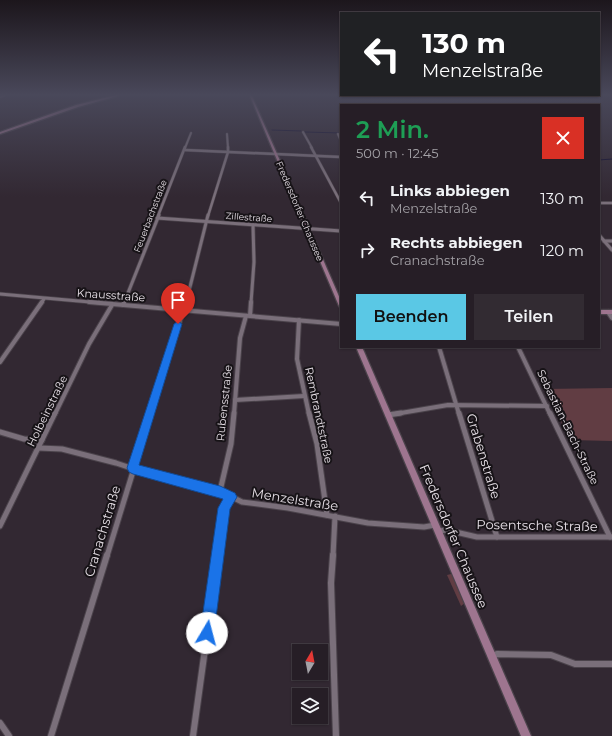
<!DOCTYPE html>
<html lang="de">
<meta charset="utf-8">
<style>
body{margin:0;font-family:Montserrat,sans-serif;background:#322b32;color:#f1f3f6;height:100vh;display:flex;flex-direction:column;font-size:15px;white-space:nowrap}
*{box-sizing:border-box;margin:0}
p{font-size:13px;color:#a4a2a7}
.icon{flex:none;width:22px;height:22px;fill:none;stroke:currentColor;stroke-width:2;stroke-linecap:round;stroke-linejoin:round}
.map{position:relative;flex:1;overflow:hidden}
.drawer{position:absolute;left:340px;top:104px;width:260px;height:244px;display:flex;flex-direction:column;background:#261e26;border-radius:0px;box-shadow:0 1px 3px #0004,0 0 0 1px #423c43}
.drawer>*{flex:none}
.top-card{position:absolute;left:340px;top:12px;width:260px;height:84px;border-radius:0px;box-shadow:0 1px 3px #0004,0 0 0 1px #423c43;background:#202124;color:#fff;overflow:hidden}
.needle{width:26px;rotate:10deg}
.fabs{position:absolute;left:292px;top:644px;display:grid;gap:8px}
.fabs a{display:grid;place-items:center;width:36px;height:36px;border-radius:0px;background:#261e26;box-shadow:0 1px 3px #0004,0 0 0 1px #423c43;font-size:20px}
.pin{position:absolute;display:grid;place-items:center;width:34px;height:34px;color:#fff;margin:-41px -17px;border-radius:50% 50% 50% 0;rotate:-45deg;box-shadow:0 0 4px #0007}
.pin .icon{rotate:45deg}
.me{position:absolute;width:44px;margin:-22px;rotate:8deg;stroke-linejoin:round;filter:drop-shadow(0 0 3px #0008)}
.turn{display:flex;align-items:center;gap:14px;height:84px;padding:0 16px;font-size:18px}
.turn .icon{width:52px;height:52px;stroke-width:2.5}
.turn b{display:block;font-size:28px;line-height:34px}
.round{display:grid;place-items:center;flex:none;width:42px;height:42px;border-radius:0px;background:#322b32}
.head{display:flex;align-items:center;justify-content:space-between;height:68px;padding:0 16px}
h1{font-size:24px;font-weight:600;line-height:30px;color:#1e9e55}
.action{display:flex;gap:8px;margin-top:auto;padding:8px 16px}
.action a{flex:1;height:46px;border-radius:0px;background:#5ac8e5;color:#111;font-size:16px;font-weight:600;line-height:46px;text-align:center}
.action a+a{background:#322b32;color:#f1f3f6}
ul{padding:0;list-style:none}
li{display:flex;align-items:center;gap:12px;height:52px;padding:0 16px}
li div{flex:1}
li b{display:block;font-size:15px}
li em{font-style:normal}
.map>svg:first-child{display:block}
</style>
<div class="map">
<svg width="612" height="736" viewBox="0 0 612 736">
<rect width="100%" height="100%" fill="#322832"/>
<g fill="#613d43">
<path d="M 612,388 L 612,441 L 570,440 L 545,389 Z"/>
<path d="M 451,574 L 454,575 L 465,603 L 461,606 L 447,575 Z"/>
</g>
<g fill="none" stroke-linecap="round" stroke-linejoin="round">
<g stroke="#0f0b2c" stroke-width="1">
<path d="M 272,130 L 301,131"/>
<path d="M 305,132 L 341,133"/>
<path d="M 599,160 L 612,159"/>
</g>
<g stroke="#4b434b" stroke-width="3">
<g id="street-far5">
<path d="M 0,97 L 8,94"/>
<path d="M 303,132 L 312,148"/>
<path d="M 227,134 L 228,148"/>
<path d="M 338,134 L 341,141"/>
<path d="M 185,148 L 191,133"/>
</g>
</g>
<g stroke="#4b434b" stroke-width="3.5">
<g id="street-far4">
<path d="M 311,147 L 341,203"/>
<path d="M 185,150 L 341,157"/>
<path d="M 599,203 L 612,203"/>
<path d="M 158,216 L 185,147"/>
<path d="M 208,216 L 228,152 L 228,147"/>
</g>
</g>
<g stroke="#4b434b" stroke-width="4.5">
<g id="street-far3">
<path d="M 157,218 L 341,231"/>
<path d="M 599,235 L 612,250"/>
<path d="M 604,241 L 612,241"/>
<path d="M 0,294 L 101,303"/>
<path d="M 41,303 L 44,299"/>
<path d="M 124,303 L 159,215"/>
<path d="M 186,303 L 208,215"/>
<path d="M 251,303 L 254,262 L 253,225"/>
</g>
</g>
<g stroke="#4b434b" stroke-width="6">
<g id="street-far2">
<path d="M 89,302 L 341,324"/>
<path d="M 123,305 L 124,302"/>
<path d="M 608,312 L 612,318"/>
<path d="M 250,316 L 251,302"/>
<path d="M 299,320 L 297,359 L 309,414"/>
<path d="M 439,347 L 459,414"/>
<path d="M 518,347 L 550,414"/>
<path d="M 0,362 L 42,302"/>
<path d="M 235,400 L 304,396"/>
<path d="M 55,414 L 89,344 L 112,305"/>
<path d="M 150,414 L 186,302"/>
<path d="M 234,414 L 240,338 L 246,316"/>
<path d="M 395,414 L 448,405 L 547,406"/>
</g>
</g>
<g stroke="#4b434b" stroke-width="7">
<g id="street-far1">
<path d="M 309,413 L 317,444 L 327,515"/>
<path d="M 459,413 L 497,537"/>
<path d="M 550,413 L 610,537"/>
<path d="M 388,415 L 401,413"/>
<path d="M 0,432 L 24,439 L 42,440"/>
<path d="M 39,448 L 62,449 L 116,463 L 143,472 L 220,491 L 242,502 L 288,508 L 368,523 L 424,527 L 435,525"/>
<path d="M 220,491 L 231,444 L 234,413"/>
<path d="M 0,526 L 55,413"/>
<path d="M 438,531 L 447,530 L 477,537 L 612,537"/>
<path d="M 107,556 L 151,413"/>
<path d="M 218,556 L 224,508 L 231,497"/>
<path d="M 333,556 L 335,516"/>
</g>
</g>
<g stroke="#4b434b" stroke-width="8">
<g id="street">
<path d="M 333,555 L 331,583 L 336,736"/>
<path d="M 492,656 L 497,654 L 551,655 L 575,664 L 612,664"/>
<path d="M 0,723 L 9,736"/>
<path d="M 51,736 L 107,555"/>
<path d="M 193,736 L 218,555"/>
</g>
</g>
<g stroke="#4b434b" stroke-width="2.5">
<g id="secondary">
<path d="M 120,94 L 125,94 L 78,107 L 0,134 L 0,132 L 76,105 Z"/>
<path d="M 249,94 L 251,94 L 341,301 L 341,308 L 339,306 Z"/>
<rect x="599" y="310" width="13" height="4"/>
<path d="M 356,347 L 362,347 L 531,736 L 521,736 Z"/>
</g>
</g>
<use href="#street-far5" stroke="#7a6f7a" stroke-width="2"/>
<use href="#street-far4" stroke="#7a6f7a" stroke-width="2.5"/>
<use href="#street-far3" stroke="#7a6f7a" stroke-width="3"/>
<use href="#street-far2" stroke="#7a6f7a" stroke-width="4"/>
<use href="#street-far1" stroke="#7a6f7a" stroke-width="5"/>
<use href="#street" stroke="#7a6f7a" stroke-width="6"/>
<use href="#secondary" fill="#9e758f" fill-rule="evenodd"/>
</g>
<linearGradient id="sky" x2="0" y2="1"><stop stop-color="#1c161c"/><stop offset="0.48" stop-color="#49485a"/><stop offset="1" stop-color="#49485a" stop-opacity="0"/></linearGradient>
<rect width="612" height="197" fill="url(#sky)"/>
<path fill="#1a73e8" stroke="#114b97" d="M 178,321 L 182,324 L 139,465 L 220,486 L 235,493 L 237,497 L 230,509 L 214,633 L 212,638 L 207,640 L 202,638 L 200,633 L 218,508 L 223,499 L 133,474 L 129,472 L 127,468 L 174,324 Z"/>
<g text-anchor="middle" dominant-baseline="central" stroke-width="4" stroke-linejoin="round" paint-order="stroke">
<g font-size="9" fill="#e7e0e7" stroke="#171317">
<text transform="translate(300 211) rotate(67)">Fredersdorfer Chaussee</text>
<text transform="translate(150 216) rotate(-69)">Feuerbachstraße</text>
<text transform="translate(249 217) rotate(4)">Zillestraße</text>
</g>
<g font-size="11" fill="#e7e0e7" stroke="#171317">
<text transform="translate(111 295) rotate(4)">Knausstraße</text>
<text transform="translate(224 403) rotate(-84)">Rubensstraße</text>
<text transform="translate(47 411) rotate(-64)">Holbeinstraße</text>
<text transform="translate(319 415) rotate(78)">Rembrandtstraße</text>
<text transform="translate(568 427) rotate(64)">Sebastian-Bach-Straße</text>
</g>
<g font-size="13" fill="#e7e0e7" stroke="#171317">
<text transform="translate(484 456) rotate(73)">Grabenstraße</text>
<text transform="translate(295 499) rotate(9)">Menzelstraße</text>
<text transform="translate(537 525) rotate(1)">Posentsche Straße</text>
<text transform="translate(102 531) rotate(-73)">Cranachstraße</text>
<text transform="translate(454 536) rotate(67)">Fredersdorfer Chaussee</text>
</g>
</g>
</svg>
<div class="fabs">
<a><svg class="needle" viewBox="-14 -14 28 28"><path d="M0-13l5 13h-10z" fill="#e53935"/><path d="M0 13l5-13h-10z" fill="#a4a2a7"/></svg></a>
<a><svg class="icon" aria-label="layers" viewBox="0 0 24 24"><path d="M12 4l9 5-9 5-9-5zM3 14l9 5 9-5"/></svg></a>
</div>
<div class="pin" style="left:178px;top:324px;background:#d93025"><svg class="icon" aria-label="arrive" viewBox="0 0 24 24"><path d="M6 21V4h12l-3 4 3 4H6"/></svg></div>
<svg class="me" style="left:207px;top:633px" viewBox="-20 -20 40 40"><circle r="19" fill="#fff"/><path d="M0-13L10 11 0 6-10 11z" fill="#1a73e8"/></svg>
<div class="top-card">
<div class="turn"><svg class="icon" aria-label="left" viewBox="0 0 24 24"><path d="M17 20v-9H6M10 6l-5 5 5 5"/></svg><div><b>130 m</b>Menzelstraße</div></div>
</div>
<section class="drawer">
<div class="head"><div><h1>2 Min.</h1><p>500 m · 12:45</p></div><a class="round" style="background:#d93025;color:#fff"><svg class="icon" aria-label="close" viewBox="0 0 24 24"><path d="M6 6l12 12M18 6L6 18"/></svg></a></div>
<ul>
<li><svg class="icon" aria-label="left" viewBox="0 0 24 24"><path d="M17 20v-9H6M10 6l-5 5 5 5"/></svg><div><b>Links abbiegen</b><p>Menzelstraße</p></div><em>130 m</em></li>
<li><svg class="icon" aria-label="right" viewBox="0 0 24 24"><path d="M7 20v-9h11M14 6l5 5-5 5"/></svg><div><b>Rechts abbiegen</b><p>Cranachstraße</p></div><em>120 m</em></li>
</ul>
<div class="action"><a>Beenden</a><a>Teilen</a></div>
</section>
</div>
